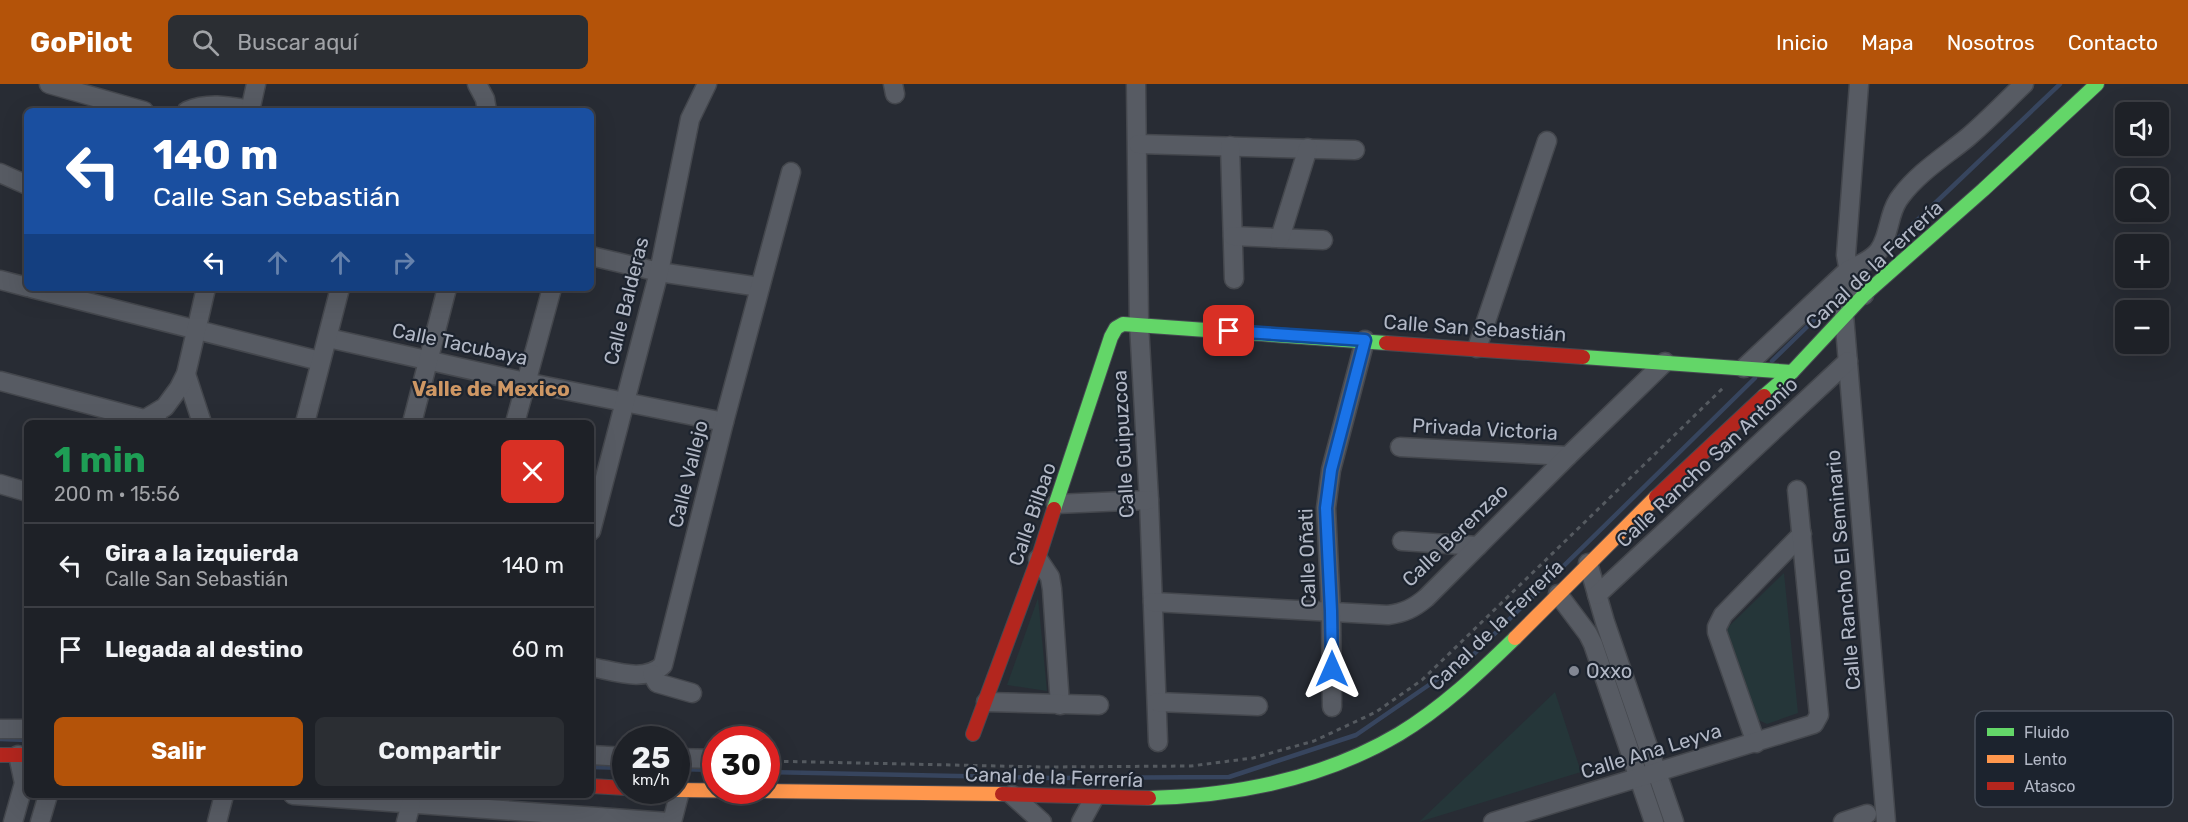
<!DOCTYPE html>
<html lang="es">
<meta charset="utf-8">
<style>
body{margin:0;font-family:Rubik,sans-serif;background:#2b2e33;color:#f1f3f6;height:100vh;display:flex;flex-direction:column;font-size:22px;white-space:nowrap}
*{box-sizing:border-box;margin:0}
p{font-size:20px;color:#a1a3a7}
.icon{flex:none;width:33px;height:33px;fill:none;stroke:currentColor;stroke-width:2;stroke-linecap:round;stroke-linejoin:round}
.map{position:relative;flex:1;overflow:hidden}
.panel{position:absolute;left:24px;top:336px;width:570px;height:378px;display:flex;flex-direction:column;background:#1e2127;border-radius:9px;box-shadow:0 6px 24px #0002,0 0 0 2px #3c3e44}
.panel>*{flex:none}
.top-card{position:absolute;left:24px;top:24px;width:570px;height:183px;border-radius:9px;box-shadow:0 6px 24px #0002,0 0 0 2px #3c3e44;background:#1a4fa0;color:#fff;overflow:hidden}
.controls{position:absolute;left:2115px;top:18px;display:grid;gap:12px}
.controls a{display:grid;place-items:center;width:54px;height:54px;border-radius:9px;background:#1e2127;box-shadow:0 6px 24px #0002,0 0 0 2px #3c3e44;font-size:30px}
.speed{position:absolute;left:612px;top:642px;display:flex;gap:12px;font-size:30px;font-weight:700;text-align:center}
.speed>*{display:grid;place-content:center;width:78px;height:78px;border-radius:50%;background:#1e2127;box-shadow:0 6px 24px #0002,0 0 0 2px #3c3e44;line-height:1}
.speed small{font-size:15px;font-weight:400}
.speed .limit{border:9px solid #d22;background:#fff;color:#111}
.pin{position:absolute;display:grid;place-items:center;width:51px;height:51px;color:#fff;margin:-26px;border-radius:12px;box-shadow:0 3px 9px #0006}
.me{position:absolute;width:66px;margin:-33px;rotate:0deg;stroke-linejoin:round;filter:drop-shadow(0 0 4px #0008)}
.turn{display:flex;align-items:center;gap:21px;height:126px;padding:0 30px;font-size:27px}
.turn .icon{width:78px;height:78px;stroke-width:2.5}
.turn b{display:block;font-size:42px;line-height:51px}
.lanes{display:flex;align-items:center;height:57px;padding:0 30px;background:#0003;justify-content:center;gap:30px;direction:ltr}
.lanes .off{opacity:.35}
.round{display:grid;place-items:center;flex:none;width:63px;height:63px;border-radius:9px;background:#2b2e33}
.overview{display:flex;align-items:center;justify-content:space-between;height:102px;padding:0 30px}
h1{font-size:36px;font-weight:700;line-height:45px;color:#1e9e55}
.button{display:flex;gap:12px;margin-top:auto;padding:12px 30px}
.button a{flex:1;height:69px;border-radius:9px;background:#b45309;color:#fff;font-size:24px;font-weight:700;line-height:69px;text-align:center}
.button a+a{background:#2b2e33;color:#f1f3f6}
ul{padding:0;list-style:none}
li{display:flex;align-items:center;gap:18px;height:84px;padding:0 30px;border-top:2px solid #3c3e44}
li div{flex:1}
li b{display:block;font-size:22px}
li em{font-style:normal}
header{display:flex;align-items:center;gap:36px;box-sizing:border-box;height:84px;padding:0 30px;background:#b45309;color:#fff}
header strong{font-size:28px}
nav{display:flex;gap:33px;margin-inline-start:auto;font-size:21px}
.search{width:420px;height:54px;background:#2b2e33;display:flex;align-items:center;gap:15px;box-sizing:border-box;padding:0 21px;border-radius:9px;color:#a1a3a7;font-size:22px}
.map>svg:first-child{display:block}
</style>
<header>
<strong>GoPilot</strong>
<div class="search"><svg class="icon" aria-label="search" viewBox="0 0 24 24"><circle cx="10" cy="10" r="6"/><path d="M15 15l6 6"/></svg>Buscar aquí</div>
<nav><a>Inicio</a><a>Mapa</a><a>Nosotros</a><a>Contacto</a></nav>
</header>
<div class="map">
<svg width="2188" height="738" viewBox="0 0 2188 738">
<rect width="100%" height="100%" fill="#282c34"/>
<g fill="#253639">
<path d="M 1784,489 L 1798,629 L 1767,640 L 1748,631 L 1723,548 Z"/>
<path d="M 1038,514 L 1047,607 L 1007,601 Z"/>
<path d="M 1555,608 L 1581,688 L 1419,738 Z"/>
</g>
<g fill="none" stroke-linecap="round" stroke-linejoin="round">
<g stroke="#37455e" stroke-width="4.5">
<path d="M 1888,164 L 2060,0"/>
<path d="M 1772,277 L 1850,201"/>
<path d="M 0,655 L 27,656"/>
<path d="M 591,683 L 626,684"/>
<path d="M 676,685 L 716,686"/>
<path d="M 766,688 L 1051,694 L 1229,693 L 1356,651 L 1474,570 L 1755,294"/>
</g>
<g stroke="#44474d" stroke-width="21">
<g id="street">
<path d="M 49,0 L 144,27"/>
<path d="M 477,0 L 485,15 L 487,27"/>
<path d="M 893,0 L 895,10"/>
<path d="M 1136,0 L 1139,240 L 1149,416 L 1158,658"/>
<path d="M 1859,0 L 1846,171 L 1850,194 L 1864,211"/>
<path d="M 187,27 C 208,18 228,22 250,26"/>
<path d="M 250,27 L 256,0"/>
<path d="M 1138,60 L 1355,66"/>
<path d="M 1230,62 L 1234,195"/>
<path d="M 0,89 L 27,101"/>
<path d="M 1233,152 L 1323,156"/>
<path d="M 1280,154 L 1308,64"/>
<path d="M 591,172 L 659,188 L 760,203"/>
<path d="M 0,196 L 27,203"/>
<path d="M 31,204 L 320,277"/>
<path d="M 1844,231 L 1886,738"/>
<path d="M 328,254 L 525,298 L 724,338"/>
<path d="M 1477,264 L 1547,57"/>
<path d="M 1744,284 L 1848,186 C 1881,172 1882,167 1891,133 C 1893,126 1896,118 1901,112 C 1918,89 1945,72 1967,54 C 1987,37 2005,18 2024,0"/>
<path d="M 186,290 L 202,339"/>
<path d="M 0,297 L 159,339"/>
<path d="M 143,339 L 145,335 L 165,323 L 179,304 L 186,290 L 206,204"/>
<path d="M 305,339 L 340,204"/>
<path d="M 412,339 L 447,204"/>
<path d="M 515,339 L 552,204"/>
<path d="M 1400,363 L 1568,372"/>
<path d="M 0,400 L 27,408"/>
<path d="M 1056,420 L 1149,416"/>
<path d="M 591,447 L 659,188 L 690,35 L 707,0"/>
<path d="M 1402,457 L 1478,462"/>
<path d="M 1038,475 L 1050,493 L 1052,505 L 1060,621"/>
<path d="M 1588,479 L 1605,538 L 1674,738"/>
<path d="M 1558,510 L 1588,550 L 1593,560 L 1654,738"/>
<path d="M 1597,511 L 1848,277"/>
<path d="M 1153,518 L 1388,531 C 1404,529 1414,524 1426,514 L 1568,372 L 1665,278"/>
<path d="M 591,583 C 614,587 645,599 663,581 L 724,338 L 791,88"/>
<path d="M 652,590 L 657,599 L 692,609"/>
<path d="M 986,618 L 1099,621"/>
<path d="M 1157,618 L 1258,622"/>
<path d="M 1332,623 L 1331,527 L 1326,424 L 1331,386 L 1365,256"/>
<path d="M 0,645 L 27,645"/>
<path d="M 1756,659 L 1717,548 L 1717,543 L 1723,531 L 1802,450"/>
<path d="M 591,671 L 626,673"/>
<path d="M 676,674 L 716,675"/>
<path d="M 293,711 L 668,738"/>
<path d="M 1012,711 L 1042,738"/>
<path d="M 13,738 L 24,699 L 18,671"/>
<path d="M 40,738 L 48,711"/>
<path d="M 217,738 L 224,711"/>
<path d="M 406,738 L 411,720"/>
<path d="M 672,738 L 680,707"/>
<path d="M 1081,738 L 1093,716"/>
<path d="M 1493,738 L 1814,640 L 1819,631 L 1797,406"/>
<path d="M 1843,738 L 1867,730"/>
</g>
</g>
<g stroke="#464951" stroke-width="16">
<g id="fast">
<path d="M 1583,273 L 1792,288"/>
<path d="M 1764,312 L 1792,288 L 1864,211 L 1983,106 L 2097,0"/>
<path d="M 1054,425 L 1111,253 L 1116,244 L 1123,240 L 1386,259"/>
<path d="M 1149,714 C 1237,712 1323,695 1399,650 C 1442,624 1479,589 1515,554"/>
</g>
</g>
<g stroke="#464951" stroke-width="16">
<g id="slow">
<path d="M 1515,554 L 1656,413"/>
<path d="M 676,706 L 1002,710"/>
</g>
</g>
<g stroke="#464951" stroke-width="16">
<g id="jam">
<path d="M 1386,259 L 1583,273"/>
<path d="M 1656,413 L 1764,312"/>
<path d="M 973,650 L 1038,475 L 1054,425"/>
<path d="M 0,671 L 27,671"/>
<path d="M 591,702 L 626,704"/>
<path d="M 1002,710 L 1149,714"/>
</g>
</g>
<path stroke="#555a60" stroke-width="3" stroke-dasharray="4.5 4.5" stroke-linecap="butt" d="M 766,677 L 1045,683 L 1191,682 L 1253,674 L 1314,657 L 1376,628 L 1422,596 L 1723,304"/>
<use href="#street" stroke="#575b63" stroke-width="18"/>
<use href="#fast" stroke="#63d668" stroke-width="14"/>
<use href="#slow" stroke="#ff974d" stroke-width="14"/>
<use href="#jam" stroke="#b3261e" stroke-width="14"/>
</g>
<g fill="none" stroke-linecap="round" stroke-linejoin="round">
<g stroke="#114b97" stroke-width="15">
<path id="route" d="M 1229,247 L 1365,256 L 1331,386 L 1326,424 L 1331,527 L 1332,585"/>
</g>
<use href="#route" stroke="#1a73e8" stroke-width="10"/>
</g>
<circle fill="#828793" stroke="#1c232e" stroke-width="2" cx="1574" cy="587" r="6"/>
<g text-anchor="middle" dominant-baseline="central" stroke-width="4.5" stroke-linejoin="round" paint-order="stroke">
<g font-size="20" fill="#b2b8c6" stroke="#1c232e">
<text transform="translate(1874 181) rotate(-43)">Canal de la Ferrería</text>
<text transform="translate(626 217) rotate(-76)">Calle Balderas</text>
<text transform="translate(1475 244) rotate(4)">Calle San Sebastián</text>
<text transform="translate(460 260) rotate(12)">Calle Tacubaya</text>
<text transform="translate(1485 345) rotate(3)">Privada Victoria</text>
<text transform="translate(1123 360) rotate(-93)">Calle Guipuzcoa</text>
<text transform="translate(1707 378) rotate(-43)">Calle Rancho San Antonio</text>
<text transform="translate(688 390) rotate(-76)">Calle Vallejo</text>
<text transform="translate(1032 430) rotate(-71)">Calle Bilbao</text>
<text transform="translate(1455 451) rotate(-44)">Calle Berenzao</text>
<text transform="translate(1307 474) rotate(-92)">Calle Oñati</text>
<text transform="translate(1843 486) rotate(-95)">Calle Rancho El Seminario</text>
<text transform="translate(1496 541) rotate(-44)">Canal de la Ferrería</text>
<text transform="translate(1651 667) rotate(-17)">Calle Ana Leyva</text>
<text transform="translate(1054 693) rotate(2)">Canal de la Ferrería</text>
</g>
<g font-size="20" fill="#b2b8c6" stroke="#1c232e" text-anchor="start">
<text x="1586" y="587">Oxxo</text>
</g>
<g font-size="21" font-weight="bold" fill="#ce9764" stroke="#1c232e">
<text x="491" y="304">Valle de Mexico</text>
</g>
</g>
<rect x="1975" y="627" width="198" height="96" rx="9" fill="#1c232e" stroke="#49505c" stroke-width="1.5"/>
<rect x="1987" y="644" width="27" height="8" fill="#63d668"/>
<rect x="1987" y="671" width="27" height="8" fill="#ff974d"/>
<rect x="1987" y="698" width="27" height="8" fill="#b3261e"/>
<g font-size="16" fill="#b2b8c6">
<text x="2024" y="654">Fluido</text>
<text x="2024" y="681">Lento</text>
<text x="2024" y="708">Atasco</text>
</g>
</svg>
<div class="controls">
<a><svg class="icon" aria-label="sound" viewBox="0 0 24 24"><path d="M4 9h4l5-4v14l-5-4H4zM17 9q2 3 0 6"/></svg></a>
<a><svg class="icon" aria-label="search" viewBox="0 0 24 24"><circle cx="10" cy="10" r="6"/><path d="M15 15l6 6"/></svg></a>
<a>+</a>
<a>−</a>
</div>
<div class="speed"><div>25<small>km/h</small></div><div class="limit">30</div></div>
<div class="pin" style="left:1229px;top:247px;background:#d93025"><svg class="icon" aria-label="arrive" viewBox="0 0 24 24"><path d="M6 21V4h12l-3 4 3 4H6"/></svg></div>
<svg class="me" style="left:1332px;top:585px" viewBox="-20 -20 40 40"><path d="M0-17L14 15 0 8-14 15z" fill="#1a73e8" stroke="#fff" stroke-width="4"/></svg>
<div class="top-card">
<div class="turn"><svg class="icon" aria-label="left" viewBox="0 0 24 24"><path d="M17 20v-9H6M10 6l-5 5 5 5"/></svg><div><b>140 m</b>Calle San Sebastián</div></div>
<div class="lanes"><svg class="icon" aria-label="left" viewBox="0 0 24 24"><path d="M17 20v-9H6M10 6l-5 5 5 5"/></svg><svg class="icon off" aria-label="ahead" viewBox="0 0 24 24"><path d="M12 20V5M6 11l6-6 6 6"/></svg><svg class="icon off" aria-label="ahead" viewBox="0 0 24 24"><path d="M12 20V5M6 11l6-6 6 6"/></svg><svg class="icon off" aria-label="right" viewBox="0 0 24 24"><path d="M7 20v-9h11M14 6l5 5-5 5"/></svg></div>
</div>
<section class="panel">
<div class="overview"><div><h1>1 min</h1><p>200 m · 15:56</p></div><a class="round" style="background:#d93025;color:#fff"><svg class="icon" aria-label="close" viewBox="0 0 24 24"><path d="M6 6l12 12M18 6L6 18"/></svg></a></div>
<ul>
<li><svg class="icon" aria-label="left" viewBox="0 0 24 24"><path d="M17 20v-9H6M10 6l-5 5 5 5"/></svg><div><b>Gira a la izquierda</b><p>Calle San Sebastián</p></div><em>140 m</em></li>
<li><svg class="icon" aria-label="arrive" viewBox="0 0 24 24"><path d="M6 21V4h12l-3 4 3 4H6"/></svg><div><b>Llegada al destino</b></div><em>60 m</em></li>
</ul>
<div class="button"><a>Salir</a><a>Compartir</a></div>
</section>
</div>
